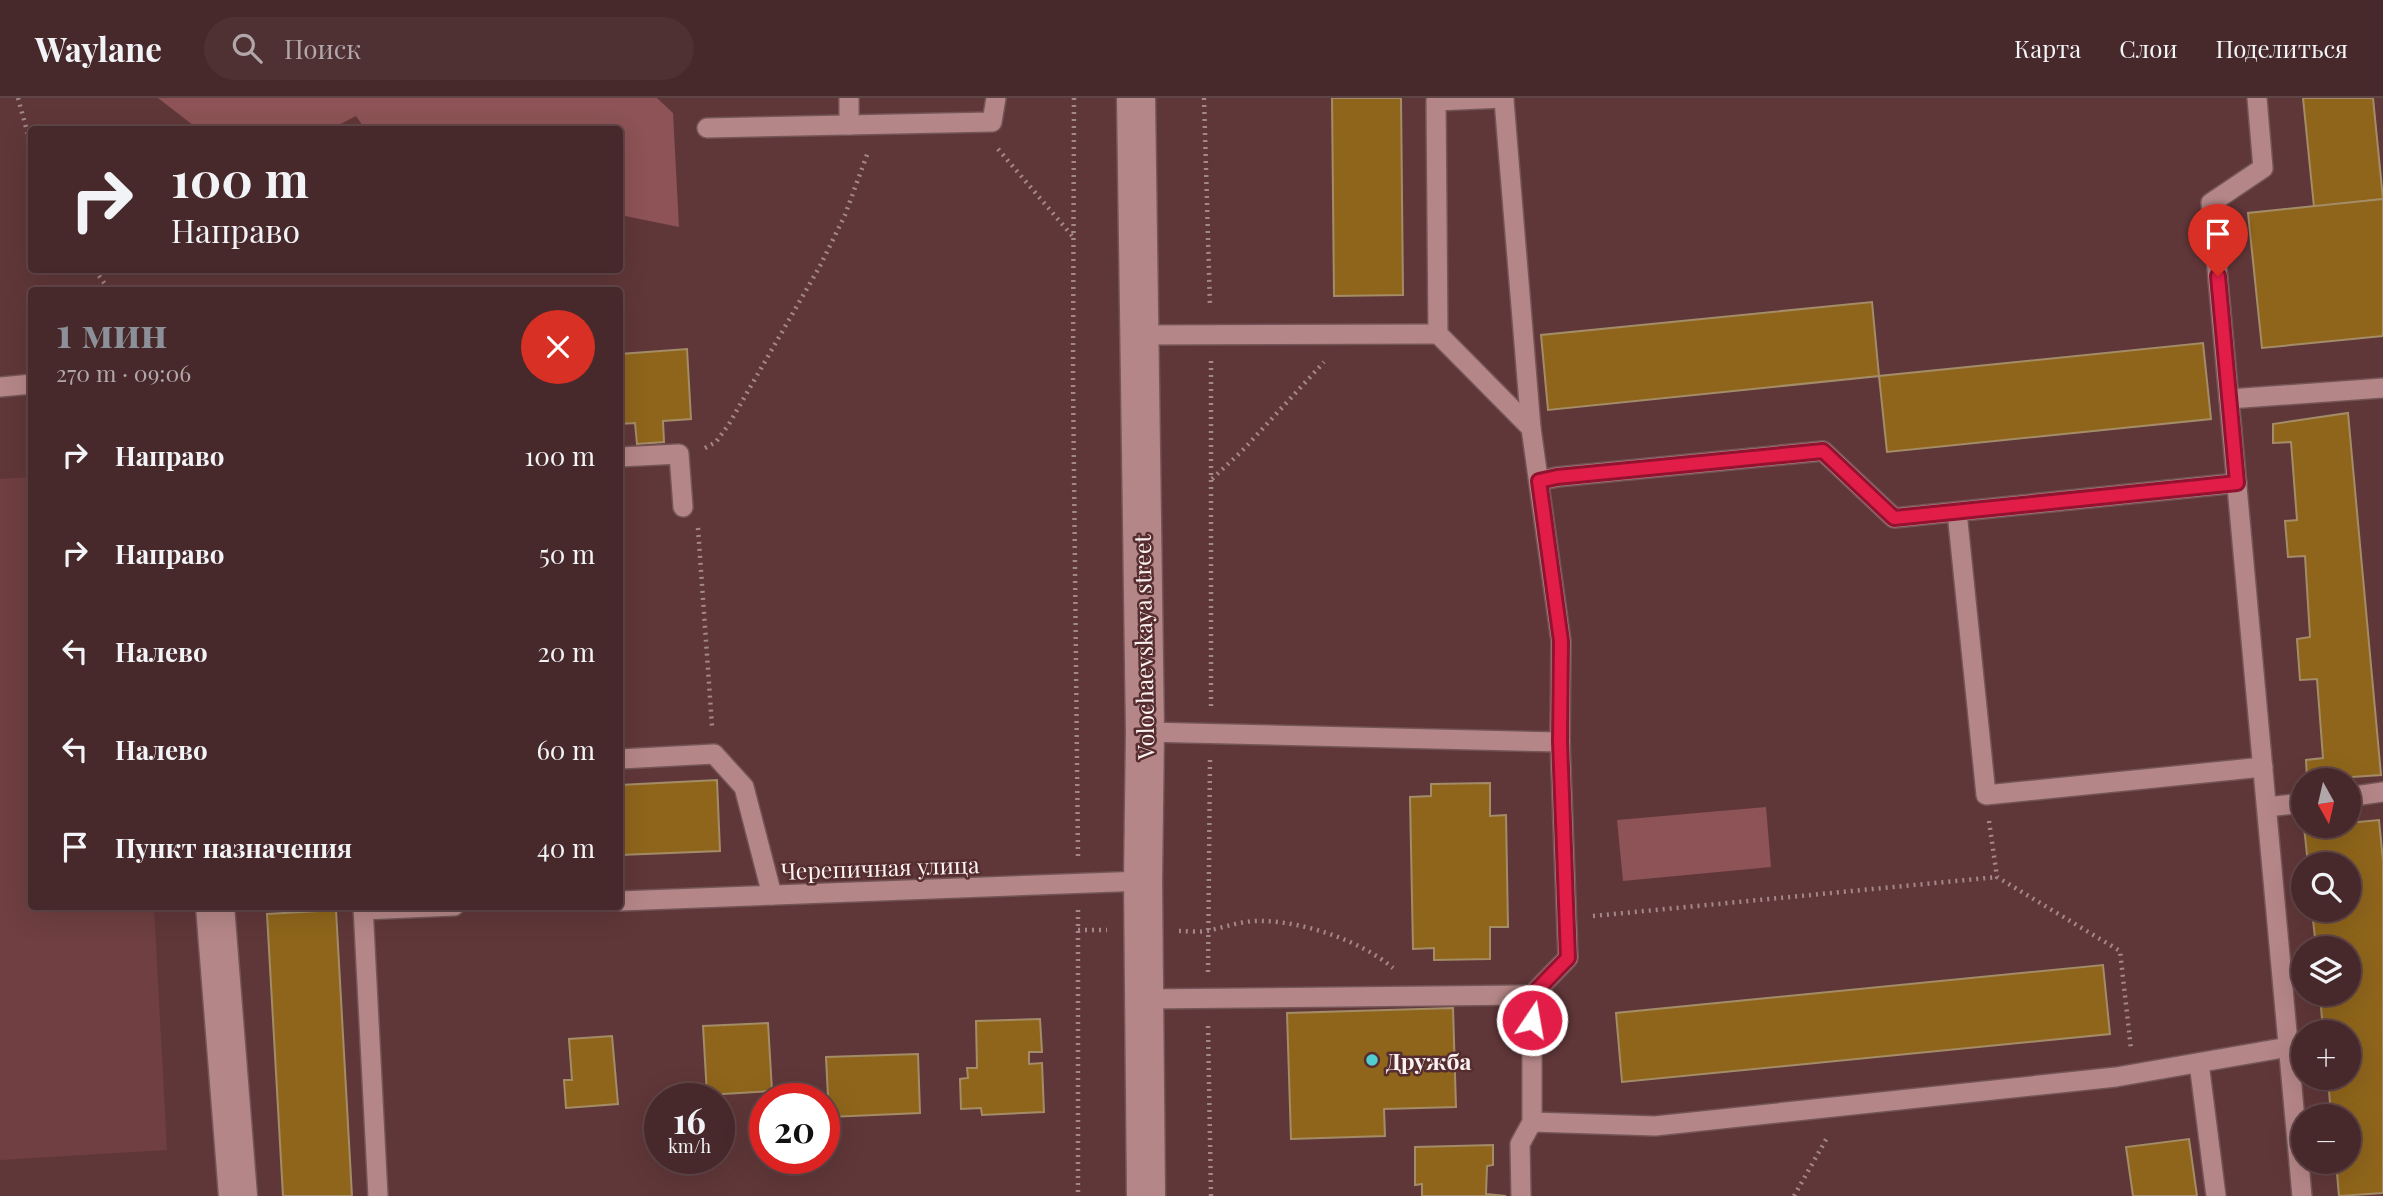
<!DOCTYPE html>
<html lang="ru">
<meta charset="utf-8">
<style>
body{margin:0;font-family:"Playfair Display",serif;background:#4f3133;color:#f1f3f6;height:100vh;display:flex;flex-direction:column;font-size:26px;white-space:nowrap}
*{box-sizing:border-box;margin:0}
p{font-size:23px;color:#b1a6a9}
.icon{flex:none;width:38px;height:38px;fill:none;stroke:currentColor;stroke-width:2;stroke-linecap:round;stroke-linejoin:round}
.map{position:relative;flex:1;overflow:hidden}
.sheet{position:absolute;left:28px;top:189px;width:595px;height:623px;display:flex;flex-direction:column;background:#48292b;border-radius:7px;box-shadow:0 7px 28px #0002,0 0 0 2px #604547}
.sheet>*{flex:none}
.top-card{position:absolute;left:28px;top:28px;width:595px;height:147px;border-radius:7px;box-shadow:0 7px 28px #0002,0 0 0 2px #604547;background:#48292b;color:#f1f3f6;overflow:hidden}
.needle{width:46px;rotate:172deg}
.buttons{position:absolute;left:2291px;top:670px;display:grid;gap:14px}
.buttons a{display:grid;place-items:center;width:70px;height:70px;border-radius:50%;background:#48292b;box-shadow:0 7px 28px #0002,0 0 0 2px #604547;font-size:35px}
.speed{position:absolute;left:644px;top:985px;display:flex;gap:14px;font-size:35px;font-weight:700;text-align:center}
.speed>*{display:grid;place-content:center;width:91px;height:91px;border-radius:50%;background:#48292b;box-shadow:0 7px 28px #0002,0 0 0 2px #604547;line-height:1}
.speed small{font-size:18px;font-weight:400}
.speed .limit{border:10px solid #d22;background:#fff;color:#111}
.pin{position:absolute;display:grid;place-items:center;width:60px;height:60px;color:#fff;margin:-72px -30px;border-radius:50% 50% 50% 0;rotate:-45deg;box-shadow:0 0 7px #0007}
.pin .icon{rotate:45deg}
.me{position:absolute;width:77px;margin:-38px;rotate:12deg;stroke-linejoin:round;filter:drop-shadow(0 0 5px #0008)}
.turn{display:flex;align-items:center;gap:24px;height:147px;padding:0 28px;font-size:32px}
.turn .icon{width:91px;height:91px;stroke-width:2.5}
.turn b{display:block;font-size:49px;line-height:60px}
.round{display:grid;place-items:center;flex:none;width:74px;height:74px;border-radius:37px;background:#4f3133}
.headline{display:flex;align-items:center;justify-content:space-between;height:119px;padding:0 28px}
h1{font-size:42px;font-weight:700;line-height:52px;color:#8c9099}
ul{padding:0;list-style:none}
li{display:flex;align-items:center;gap:21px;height:98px;padding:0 28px}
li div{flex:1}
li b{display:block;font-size:26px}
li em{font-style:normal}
header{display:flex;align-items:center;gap:42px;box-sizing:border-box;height:98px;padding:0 35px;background:#48292b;border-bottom:2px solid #604547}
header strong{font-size:33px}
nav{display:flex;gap:38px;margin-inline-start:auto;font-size:24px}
.search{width:490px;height:63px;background:#4f3133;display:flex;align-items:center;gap:18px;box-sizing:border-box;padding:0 24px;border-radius:38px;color:#b1a6a9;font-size:26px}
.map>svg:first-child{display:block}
</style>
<header>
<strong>Waylane</strong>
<div class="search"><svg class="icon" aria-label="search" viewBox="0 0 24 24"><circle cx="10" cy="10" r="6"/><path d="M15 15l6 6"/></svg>Поиск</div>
<nav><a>Карта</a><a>Слои</a><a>Поделиться</a></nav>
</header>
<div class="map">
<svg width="2383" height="1098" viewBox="0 0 2383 1098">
<rect width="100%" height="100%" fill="#603739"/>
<path fill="#6f3f41" d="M 31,379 L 32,808 L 154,809 L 167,1052 L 0,1062 L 0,381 Z"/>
<g fill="#8d5356">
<path d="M 158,0 L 657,0 L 673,15 L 679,129 L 620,117 L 620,32 L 365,31 L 356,18 L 331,31 L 198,31 Z"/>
<path d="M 1766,709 L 1771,769 L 1623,783 L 1617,722 Z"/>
</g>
<g fill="#8f651b" stroke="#a48c67" stroke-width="2">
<path d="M 1332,0 L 1401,0 L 1403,197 L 1334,198 Z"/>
<path d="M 2303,0 L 2373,0 L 2383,101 L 2314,109 Z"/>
<path d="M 2383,101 L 2383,238 L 2262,250 L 2248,115 Z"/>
<path d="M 1872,204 L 1879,278 L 1548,312 L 1541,237 Z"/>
<path d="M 2203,245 L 2211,321 L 1887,354 L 1879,278 Z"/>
<path d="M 687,251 L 691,321 L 663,323 L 664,344 L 637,346 L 635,325 L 620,326 L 620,256 Z"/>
<path d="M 2348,315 L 2381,677 L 2307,682 L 2306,662 L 2323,660 L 2317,581 L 2300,582 L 2297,541 L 2310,539 L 2305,458 L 2288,459 L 2285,423 L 2297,422 L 2291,344 L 2273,345 L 2273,326 Z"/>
<path d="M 717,682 L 720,753 L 620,757 L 620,687 Z"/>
<path d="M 1490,685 L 1490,718 L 1506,717 L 1508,829 L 1490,829 L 1490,861 L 1434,862 L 1434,850 L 1413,851 L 1410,699 L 1431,698 L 1431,686 Z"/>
<path d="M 2379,722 L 2383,763 L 2383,1095 L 2339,1098 L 2336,1064 L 2348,1064 L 2348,1018 L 2331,1018 L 2328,980 L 2348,980 L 2348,934 L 2323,934 L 2320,896 L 2348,896 L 2348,850 L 2316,850 L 2312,812 L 2348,812 L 2348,766 L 2308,766 L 2304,729 L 2348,728 L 2348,725 Z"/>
<path d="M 336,812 L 352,1098 L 283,1098 L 267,816 Z"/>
<path d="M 2103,867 L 2110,936 L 1622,984 L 1616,915 Z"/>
<path d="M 1453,910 L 1456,1009 L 1384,1011 L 1385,1038 L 1291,1041 L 1287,915 Z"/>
<path d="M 1040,921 L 1042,954 L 1029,954 L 1029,966 L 1042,965 L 1044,1014 L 982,1017 L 981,1010 L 961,1011 L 960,981 L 968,980 L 967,970 L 977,970 L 976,923 Z"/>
<path d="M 768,925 L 772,993 L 707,997 L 703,928 Z"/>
<path d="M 612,938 L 618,1006 L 566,1010 L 564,982 L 572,982 L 569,941 Z"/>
<path d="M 918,956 L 920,1015 L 829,1019 L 826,959 Z"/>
<path d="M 2189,1041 L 2197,1098 L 2133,1098 L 2126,1049 Z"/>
<path d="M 1493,1047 L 1493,1067 L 1487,1068 L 1486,1096 L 1506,1098 L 1422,1098 L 1422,1086 L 1415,1087 L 1415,1049 Z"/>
</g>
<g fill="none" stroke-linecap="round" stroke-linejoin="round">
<g stroke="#745557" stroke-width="22">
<g id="lane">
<path d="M 849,0 L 849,27"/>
<path d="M 1504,0 L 1436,3 L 1438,236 L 1531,330 L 1561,543 L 1560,644 L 1568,860 L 1532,897 L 1532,1024 L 1520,1046 L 1521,1098"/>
<path d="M 2257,0 L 2263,70 L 2211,105 L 2302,1098"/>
<path d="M 1504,2 L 1531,330"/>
<path d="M 707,30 L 992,24 L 996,0"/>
<path d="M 1138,237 L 1438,236"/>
<path d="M 0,289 L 32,286"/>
<path d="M 2229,301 L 2383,290"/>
<path d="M 620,359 L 679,356 L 683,409"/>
<path d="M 1539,383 L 1557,379 L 1823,353 L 1894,420 L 2237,385"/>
<path d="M 1957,414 L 1986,697 L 2263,669"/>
<path d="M 1145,634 L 1560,644"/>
<path d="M 620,661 L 714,656 L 744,689 L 772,797"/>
<path d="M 2348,699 L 2383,694"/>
<path d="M 2267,709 L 2303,705"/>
<path d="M 620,803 L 1143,783"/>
<path d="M 363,808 L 378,1098"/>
<path d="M 363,812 L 454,808"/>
<path d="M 1144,901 L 1532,897"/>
<path d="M 2199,965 L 2216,1098"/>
<path d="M 1532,1024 L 1655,1028 L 2116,979 L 2288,949"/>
</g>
</g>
<g stroke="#745557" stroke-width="41">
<path id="street" d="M 215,808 L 238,1098"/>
</g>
<g stroke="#745557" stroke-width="41">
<path id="secondary" d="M 1136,0 L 1145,634 L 1143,783 L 1146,1098"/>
</g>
<g stroke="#a48889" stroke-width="4.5" stroke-dasharray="2 5" stroke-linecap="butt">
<path d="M 18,0 L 32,51"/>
<path d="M 1074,0 L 1073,280 L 1078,758"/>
<path d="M 1204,0 L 1210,209"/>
<path d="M 998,51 L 1074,140"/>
<path d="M 95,172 L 109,192"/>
<path d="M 705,350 L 716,344 L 729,326 L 820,168 L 845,117 L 868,54"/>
<path d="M 1212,381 L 1242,353 L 1324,264"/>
<path d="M 698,430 L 712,628"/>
<path d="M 1211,608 L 1211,263"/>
<path d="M 1989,723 L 1997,779 L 2120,853 L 2131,951"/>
<path d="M 1078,812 L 1078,1098"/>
<path d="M 1593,818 L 1997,779"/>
<path d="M 1078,832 L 1107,832"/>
<path d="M 1179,833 C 1189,833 1201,835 1211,832 C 1228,828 1245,822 1263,823 C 1305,824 1361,843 1393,870"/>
<path d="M 1208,874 L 1210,662"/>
<path d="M 1208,928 L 1211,1098"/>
<path d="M 1794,1098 L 1828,1038"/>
</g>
<use href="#lane" stroke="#b58687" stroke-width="19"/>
<use href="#street" stroke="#b58687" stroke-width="38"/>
<use href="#secondary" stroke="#b58687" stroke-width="38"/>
</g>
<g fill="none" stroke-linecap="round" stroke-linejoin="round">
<g stroke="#92132f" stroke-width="18">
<path id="route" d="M 1532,922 L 1532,897 L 1568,860 L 1560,643 L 1561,543 L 1539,383 L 1557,379 L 1823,353 L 1894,420 L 2237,385 L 2218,178"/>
</g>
<use href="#route" stroke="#e11d48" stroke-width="12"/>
</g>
<circle fill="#52cdcf" stroke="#552d2f" stroke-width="2.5" cx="1372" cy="962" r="7"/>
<g text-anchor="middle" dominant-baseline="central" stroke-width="5" stroke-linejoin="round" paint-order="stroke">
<g font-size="23" fill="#fcf1f1" stroke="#552d2f">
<text transform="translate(1143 549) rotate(-91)">Volochaevskaya street</text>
<text transform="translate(880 769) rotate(-2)">Черепичная улица</text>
</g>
<g font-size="23" font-weight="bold" fill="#fcf1f1" stroke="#552d2f" text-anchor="start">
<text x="1386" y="962">Дружба</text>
</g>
</g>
</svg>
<div class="buttons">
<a><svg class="needle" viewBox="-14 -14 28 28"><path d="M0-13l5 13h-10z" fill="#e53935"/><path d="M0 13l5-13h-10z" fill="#b1a6a9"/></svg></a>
<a><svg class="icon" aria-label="search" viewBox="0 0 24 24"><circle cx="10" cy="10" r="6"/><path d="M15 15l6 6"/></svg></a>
<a><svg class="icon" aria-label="layers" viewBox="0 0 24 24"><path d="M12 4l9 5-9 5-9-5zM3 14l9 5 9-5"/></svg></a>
<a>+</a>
<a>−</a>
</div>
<div class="speed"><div>16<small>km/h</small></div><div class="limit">20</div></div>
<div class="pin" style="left:2218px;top:178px;background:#d93025"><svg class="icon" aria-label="arrive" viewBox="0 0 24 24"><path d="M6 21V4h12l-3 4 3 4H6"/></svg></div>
<svg class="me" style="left:1532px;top:922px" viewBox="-20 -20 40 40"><circle r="17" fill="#e11d48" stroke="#fff" stroke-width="3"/><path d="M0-11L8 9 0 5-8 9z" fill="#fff"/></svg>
<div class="top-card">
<div class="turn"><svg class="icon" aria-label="right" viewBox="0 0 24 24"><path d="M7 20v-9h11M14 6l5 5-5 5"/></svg><div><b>100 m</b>Направо</div></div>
</div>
<section class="sheet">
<div class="headline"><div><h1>1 мин</h1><p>270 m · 09:06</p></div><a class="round" style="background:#d93025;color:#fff"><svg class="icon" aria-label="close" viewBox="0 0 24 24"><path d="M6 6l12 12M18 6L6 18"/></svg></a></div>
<ul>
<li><svg class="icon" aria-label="right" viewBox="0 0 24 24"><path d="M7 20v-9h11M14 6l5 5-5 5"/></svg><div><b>Направо</b></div><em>100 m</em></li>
<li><svg class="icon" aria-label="right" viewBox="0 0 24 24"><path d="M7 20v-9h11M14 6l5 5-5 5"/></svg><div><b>Направо</b></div><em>50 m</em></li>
<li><svg class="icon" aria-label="left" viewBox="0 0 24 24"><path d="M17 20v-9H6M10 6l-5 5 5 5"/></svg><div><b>Налево</b></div><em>20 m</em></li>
<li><svg class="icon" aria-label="left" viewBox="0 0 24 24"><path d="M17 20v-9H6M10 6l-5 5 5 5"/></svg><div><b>Налево</b></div><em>60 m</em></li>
<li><svg class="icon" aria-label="arrive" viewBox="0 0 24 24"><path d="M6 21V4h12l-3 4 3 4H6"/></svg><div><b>Пункт назначения</b></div><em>40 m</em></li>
</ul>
</section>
</div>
